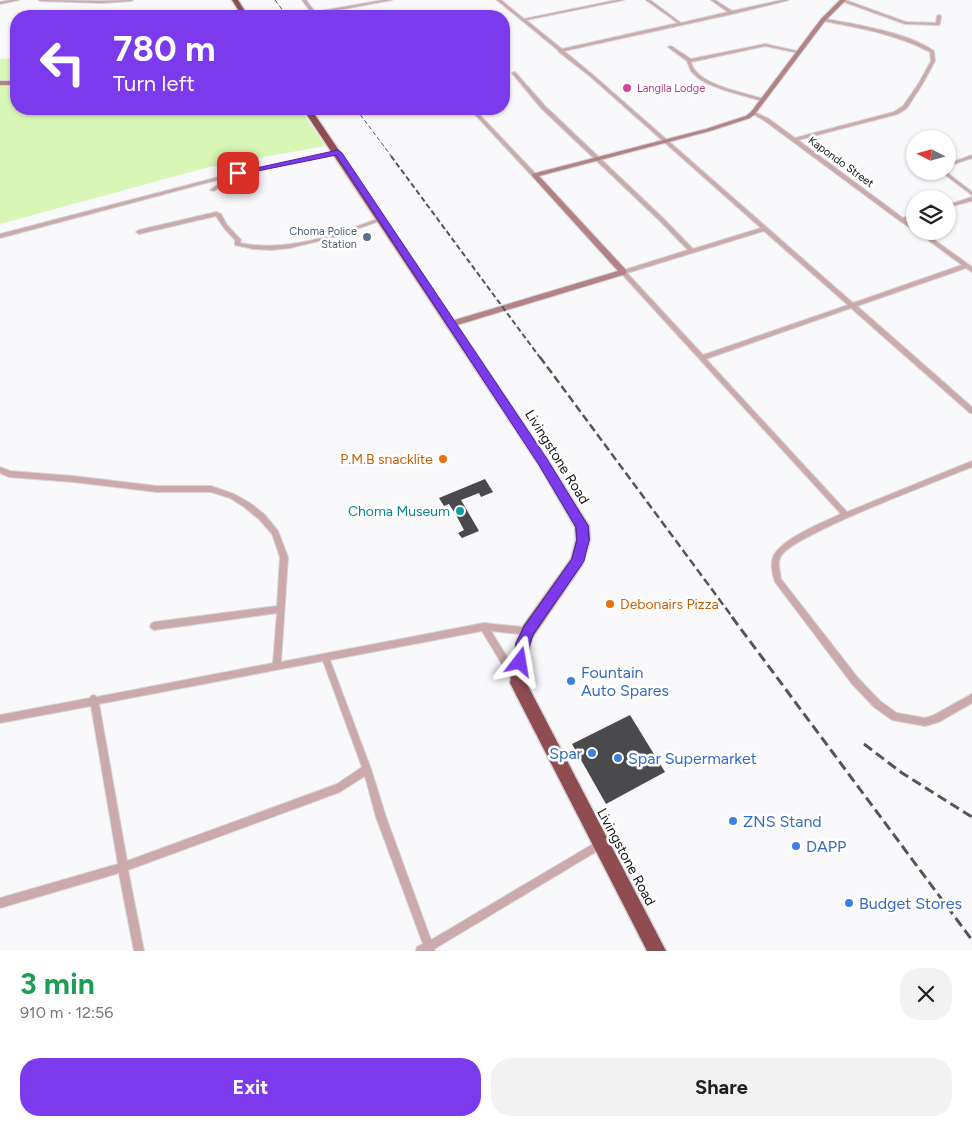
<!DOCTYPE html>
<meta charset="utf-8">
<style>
body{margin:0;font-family:Figtree,sans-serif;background:#f2f2f2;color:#202124;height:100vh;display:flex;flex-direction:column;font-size:19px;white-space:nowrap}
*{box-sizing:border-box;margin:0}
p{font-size:16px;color:#757577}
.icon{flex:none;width:28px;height:28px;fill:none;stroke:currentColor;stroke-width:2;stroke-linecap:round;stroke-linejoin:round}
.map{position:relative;height:951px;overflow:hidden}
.side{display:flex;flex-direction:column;background:#fff;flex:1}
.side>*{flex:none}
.top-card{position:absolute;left:10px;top:10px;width:500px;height:105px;border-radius:20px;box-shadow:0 1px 4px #0004;background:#7c3aed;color:#fff;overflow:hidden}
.needle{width:32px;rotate:276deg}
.tools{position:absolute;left:906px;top:130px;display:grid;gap:10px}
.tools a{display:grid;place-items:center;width:50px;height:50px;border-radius:50%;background:#fff;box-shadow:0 1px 4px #0004;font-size:25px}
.pin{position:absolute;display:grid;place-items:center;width:42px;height:42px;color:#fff;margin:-21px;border-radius:10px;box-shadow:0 2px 8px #0006}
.me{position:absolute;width:55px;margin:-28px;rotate:14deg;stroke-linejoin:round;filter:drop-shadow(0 0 4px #0008)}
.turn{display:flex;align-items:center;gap:18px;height:105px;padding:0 20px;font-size:22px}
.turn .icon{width:65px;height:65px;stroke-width:2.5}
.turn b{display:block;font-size:35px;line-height:42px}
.round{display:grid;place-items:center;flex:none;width:52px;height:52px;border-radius:20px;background:#f2f2f2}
.headline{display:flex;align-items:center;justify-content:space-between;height:85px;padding:0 20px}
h1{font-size:30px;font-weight:700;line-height:38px;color:#1e9e55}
.button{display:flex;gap:10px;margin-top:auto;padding:10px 20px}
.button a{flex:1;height:58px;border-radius:20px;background:#7c3aed;color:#fff;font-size:20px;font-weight:700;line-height:58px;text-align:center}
.button a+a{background:#f2f2f2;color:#202124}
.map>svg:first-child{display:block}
</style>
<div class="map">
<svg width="972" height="951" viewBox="0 0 972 951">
<rect width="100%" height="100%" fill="#f9f9fc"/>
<path fill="#d8f6b6" d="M 16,58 L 16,109 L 300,109 L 325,146 L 209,167 L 0,224 L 0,59 Z"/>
<g fill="#4a494b">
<path d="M 485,479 L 493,492 L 481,497 L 479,493 L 461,500 L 479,531 L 462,538 L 458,533 L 464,530 L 456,515 L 449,504 L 444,506 L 439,498 Z"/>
<path d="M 630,715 L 665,772 L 606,804 L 572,744 Z"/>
</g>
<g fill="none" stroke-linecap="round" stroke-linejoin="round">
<g stroke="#d4d4d7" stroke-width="2">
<g id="street">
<path d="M 11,0 L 19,0 L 0,4 L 0,2 Z"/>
<path d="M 39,0 L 102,1 L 133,0 L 131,1 L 102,3 L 41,1 Z"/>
<path d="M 302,0 L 306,0 L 315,12 L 384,0 L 392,0 L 316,14 L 318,16 L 314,16 Z"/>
<path d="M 497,0 L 501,0 L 524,19 L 617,0 L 624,0 L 526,20 L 562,49 L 678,23 L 646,0 L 650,0 L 681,23 L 728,12 L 711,0 L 715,0 L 732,11 L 782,0 L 789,0 L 732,14 L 564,51 L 593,75 L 853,303 L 962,265 L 916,231 L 922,231 L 972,267 L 972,272 L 966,268 L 857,306 L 972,407 L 972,413 L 970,413 L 851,308 L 706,359 L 847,512 L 972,461 L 972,467 C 922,487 871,506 823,529 C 812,535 787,546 781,556 C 777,562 780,572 781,579 L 858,678 L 880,701 L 897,713 L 925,718 L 934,715 L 972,694 L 972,703 L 939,722 L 925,726 L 892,720 L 874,707 L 852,684 L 775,582 C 772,573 769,560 776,552 C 787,537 823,522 841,514 L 620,272 L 621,271 L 688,250 L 660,221 L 541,108 L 512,73 L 515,72 L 545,106 L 664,219 L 693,249 L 761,228 L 591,77 L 559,52 L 558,50 ZM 764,231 L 848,305 L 703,355 L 627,273 Z"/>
<path d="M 839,0 L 845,0 L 906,22 L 936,23 L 937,16 L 939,15 L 941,16 L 940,24 L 938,25 L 905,24 Z"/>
<path d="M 822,19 C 831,19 840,22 849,23 C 877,29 910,35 934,51 L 935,61 L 923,83 L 907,108 L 898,114 L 798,140 L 903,218 L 915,214 L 915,218 L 906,220 L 915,227 L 915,231 L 900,221 L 765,121 L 751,113 L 755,112 L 769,119 L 795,138 L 894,112 L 903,106 L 919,83 L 931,61 L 930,52 C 896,34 860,28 823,21 L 822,21 Z"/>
<path d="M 765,44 L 801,52 L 799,53 L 765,46 L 691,62 C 692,64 692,67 694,69 C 705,86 745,93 764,99 L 764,100 L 762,101 L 724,90 L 706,83 L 698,78 L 691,71 L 687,61 L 668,47 L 671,46 L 691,59 Z"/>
<path d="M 470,109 L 474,109 L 536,174 L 536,176 L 532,176 Z"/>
<path d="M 338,152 L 340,152 L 340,154 L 238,174 L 234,176 L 236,176 L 236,178 L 214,191 L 210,190 L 232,176 L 0,238 L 0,234 L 238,172 Z"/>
<path d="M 972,155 L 972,158 L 948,166 L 948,164 Z"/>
<path d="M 940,171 L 945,171 L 972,192 L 972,195 Z"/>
<path d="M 972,197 L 972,201 L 948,207 L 948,205 Z"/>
<path d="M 216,212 L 221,214 L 227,225 L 241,240 L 240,243 C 288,253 336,234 380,218 L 382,217 L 385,219 L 331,238 L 290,248 L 271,250 L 253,249 L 235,245 L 235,240 L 224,228 L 216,216 L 139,234 L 136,232 L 139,230 Z"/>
<path d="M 0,467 L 10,471 L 73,476 L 157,486 L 211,486 L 234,494 L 250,503 L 265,515 L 278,531 L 288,557 L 281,662 L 484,623 L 531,628 L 532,631 L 531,634 L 528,635 L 491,631 L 520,678 L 521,681 L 520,684 L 517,685 L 514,684 L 482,631 L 330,660 L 371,769 L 386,817 L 431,940 L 598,841 L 601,839 L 604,841 L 606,844 L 604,847 L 434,949 L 435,951 L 416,951 L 417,947 L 423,944 L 376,817 L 365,776 L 340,792 L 128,870 L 144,951 L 134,951 L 119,873 L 0,908 L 0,898 L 118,864 L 91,706 L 0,723 L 0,715 L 90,698 L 91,696 L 94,695 L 97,697 L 273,663 L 277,613 L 154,630 L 151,628 L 150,626 L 151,624 L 154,622 L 277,606 L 280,557 L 272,534 L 259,519 L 244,507 L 230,498 L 211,492 L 157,492 L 73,482 L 9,477 L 0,473 ZM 323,661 L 362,767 L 337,784 L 127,861 L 99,704 Z"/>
</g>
</g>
<g stroke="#d4d4d7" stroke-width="2">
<g id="secondary">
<path d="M 840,0 L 846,0 L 825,21 L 755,114 L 750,118 L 710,131 L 539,176 L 626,270 L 626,274 L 454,326 L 448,326 L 448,322 L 618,271 L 532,176 L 532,174 L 706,129 L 746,116 L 751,112 L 821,19 Z"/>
<rect x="0" y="81" width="16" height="4"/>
</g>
</g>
<g stroke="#d4d4d7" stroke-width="3">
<g id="highway">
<path d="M 232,0 L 238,0 L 248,16 L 242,16 Z"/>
<path d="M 303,109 L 311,109 L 547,459 L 589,526 L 590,540 L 582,565 L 534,635 L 530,643 L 526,682 L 666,951 L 647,951 L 510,683 L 516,643 L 523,626 L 571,559 L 576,540 L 575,527 L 539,465 Z"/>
</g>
</g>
<use href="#street" fill="#cca9aa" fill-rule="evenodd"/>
<use href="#secondary" fill="#b38284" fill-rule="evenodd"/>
<use href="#highway" fill="#8f4c51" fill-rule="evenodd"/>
<g stroke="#555556" stroke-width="1" stroke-dasharray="4.5 2.5" stroke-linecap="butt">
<path d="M 275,0 L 287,16"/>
<path d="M 356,109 L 392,157"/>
</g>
<path stroke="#555556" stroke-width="2" stroke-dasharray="5.5 3" stroke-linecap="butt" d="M 391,156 L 541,359"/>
<path stroke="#555556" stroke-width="2.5" stroke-dasharray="8 4" stroke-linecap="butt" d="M 540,357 L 733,618"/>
<g stroke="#555556" stroke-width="3" stroke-dasharray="10 5" stroke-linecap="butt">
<path d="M 732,617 L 972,940"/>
<path d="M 864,744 L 902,773 L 972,817"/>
</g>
</g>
<path fill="#7c3aed" stroke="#51269a" d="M 338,150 L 342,153 L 547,459 L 588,526 L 589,540 L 584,561 L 533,634 L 524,666 L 520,668 L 515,666 L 513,662 L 516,643 L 524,627 L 572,559 L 577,540 L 576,527 L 539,465 L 336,155 L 238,175 L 234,173 Z"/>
<circle fill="#d1479c" stroke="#fff" stroke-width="2" cx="627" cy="88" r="5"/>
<circle fill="#5c6f8a" stroke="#fff" stroke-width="2" cx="367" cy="237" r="5"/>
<g fill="#e8710a" stroke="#fff" stroke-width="2">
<circle cx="443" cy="459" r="5"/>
<circle cx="610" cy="604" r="5"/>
</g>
<circle fill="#0f9aa8" stroke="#fff" stroke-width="2" cx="460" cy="511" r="5"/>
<g fill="#3f7fe0" stroke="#fff" stroke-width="2">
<circle cx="571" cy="681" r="5"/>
<circle cx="592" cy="753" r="5"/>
<circle cx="618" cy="758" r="5"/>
<circle cx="733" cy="821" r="5"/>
<circle cx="796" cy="846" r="5"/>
<circle cx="849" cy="903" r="5"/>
</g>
<g text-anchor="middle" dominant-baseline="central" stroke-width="5" stroke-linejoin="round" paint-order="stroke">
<g font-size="11" fill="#b23c85" stroke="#fff" text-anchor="start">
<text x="637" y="88">Langila Lodge</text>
</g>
<g font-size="11" fill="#141415" stroke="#fff">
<text transform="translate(841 162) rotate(36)">Kapondo Street</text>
</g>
<g font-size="11" fill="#4e5e75" stroke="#fff" text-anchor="end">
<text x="357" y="231">Choma Police<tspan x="357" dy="13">Station</tspan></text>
</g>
<g font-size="14" fill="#141415" stroke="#fff">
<text transform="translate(557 457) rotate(58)">Livingstone Road</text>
<text transform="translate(626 857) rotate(62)">Livingstone Road</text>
</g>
<g font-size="14" fill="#c56008" stroke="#fff" text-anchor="end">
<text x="433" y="459">P.M.B snacklite</text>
<text x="620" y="604" text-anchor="start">Debonairs Pizza</text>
</g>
<g font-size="14" fill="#0d838f" stroke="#fff" text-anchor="end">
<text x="450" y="511">Choma Museum</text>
</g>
<g font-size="16" fill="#366cbe" stroke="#fff" text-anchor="start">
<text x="581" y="672">Fountain<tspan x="581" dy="18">Auto Spares</tspan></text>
<text x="582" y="753" text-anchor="end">Spar</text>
<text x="628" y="758">Spar Supermarket</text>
<text x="743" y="821">ZNS Stand</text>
<text x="806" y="846">DAPP</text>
<text x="859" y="903">Budget Stores</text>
</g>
</g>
</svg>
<div class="tools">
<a><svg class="needle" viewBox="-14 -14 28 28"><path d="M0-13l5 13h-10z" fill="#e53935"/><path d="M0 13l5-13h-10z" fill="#757577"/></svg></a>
<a><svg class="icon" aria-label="layers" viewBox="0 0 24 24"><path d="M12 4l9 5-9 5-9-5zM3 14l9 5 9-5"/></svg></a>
</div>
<div class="pin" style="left:238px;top:173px;background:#d93025"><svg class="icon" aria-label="arrive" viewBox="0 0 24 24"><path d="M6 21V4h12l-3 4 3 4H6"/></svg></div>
<svg class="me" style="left:520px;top:662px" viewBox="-20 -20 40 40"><path d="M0-17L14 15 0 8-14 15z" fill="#7c3aed" stroke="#fff" stroke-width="4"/></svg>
<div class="top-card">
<div class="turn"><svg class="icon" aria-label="left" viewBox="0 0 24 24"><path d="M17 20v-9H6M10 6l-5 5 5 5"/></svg><div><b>780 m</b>Turn left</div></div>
</div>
</div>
<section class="side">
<div class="headline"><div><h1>3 min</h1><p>910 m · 12:56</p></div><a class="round"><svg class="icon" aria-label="close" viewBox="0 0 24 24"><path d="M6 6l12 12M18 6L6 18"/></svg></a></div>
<div class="button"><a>Exit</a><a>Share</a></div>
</section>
